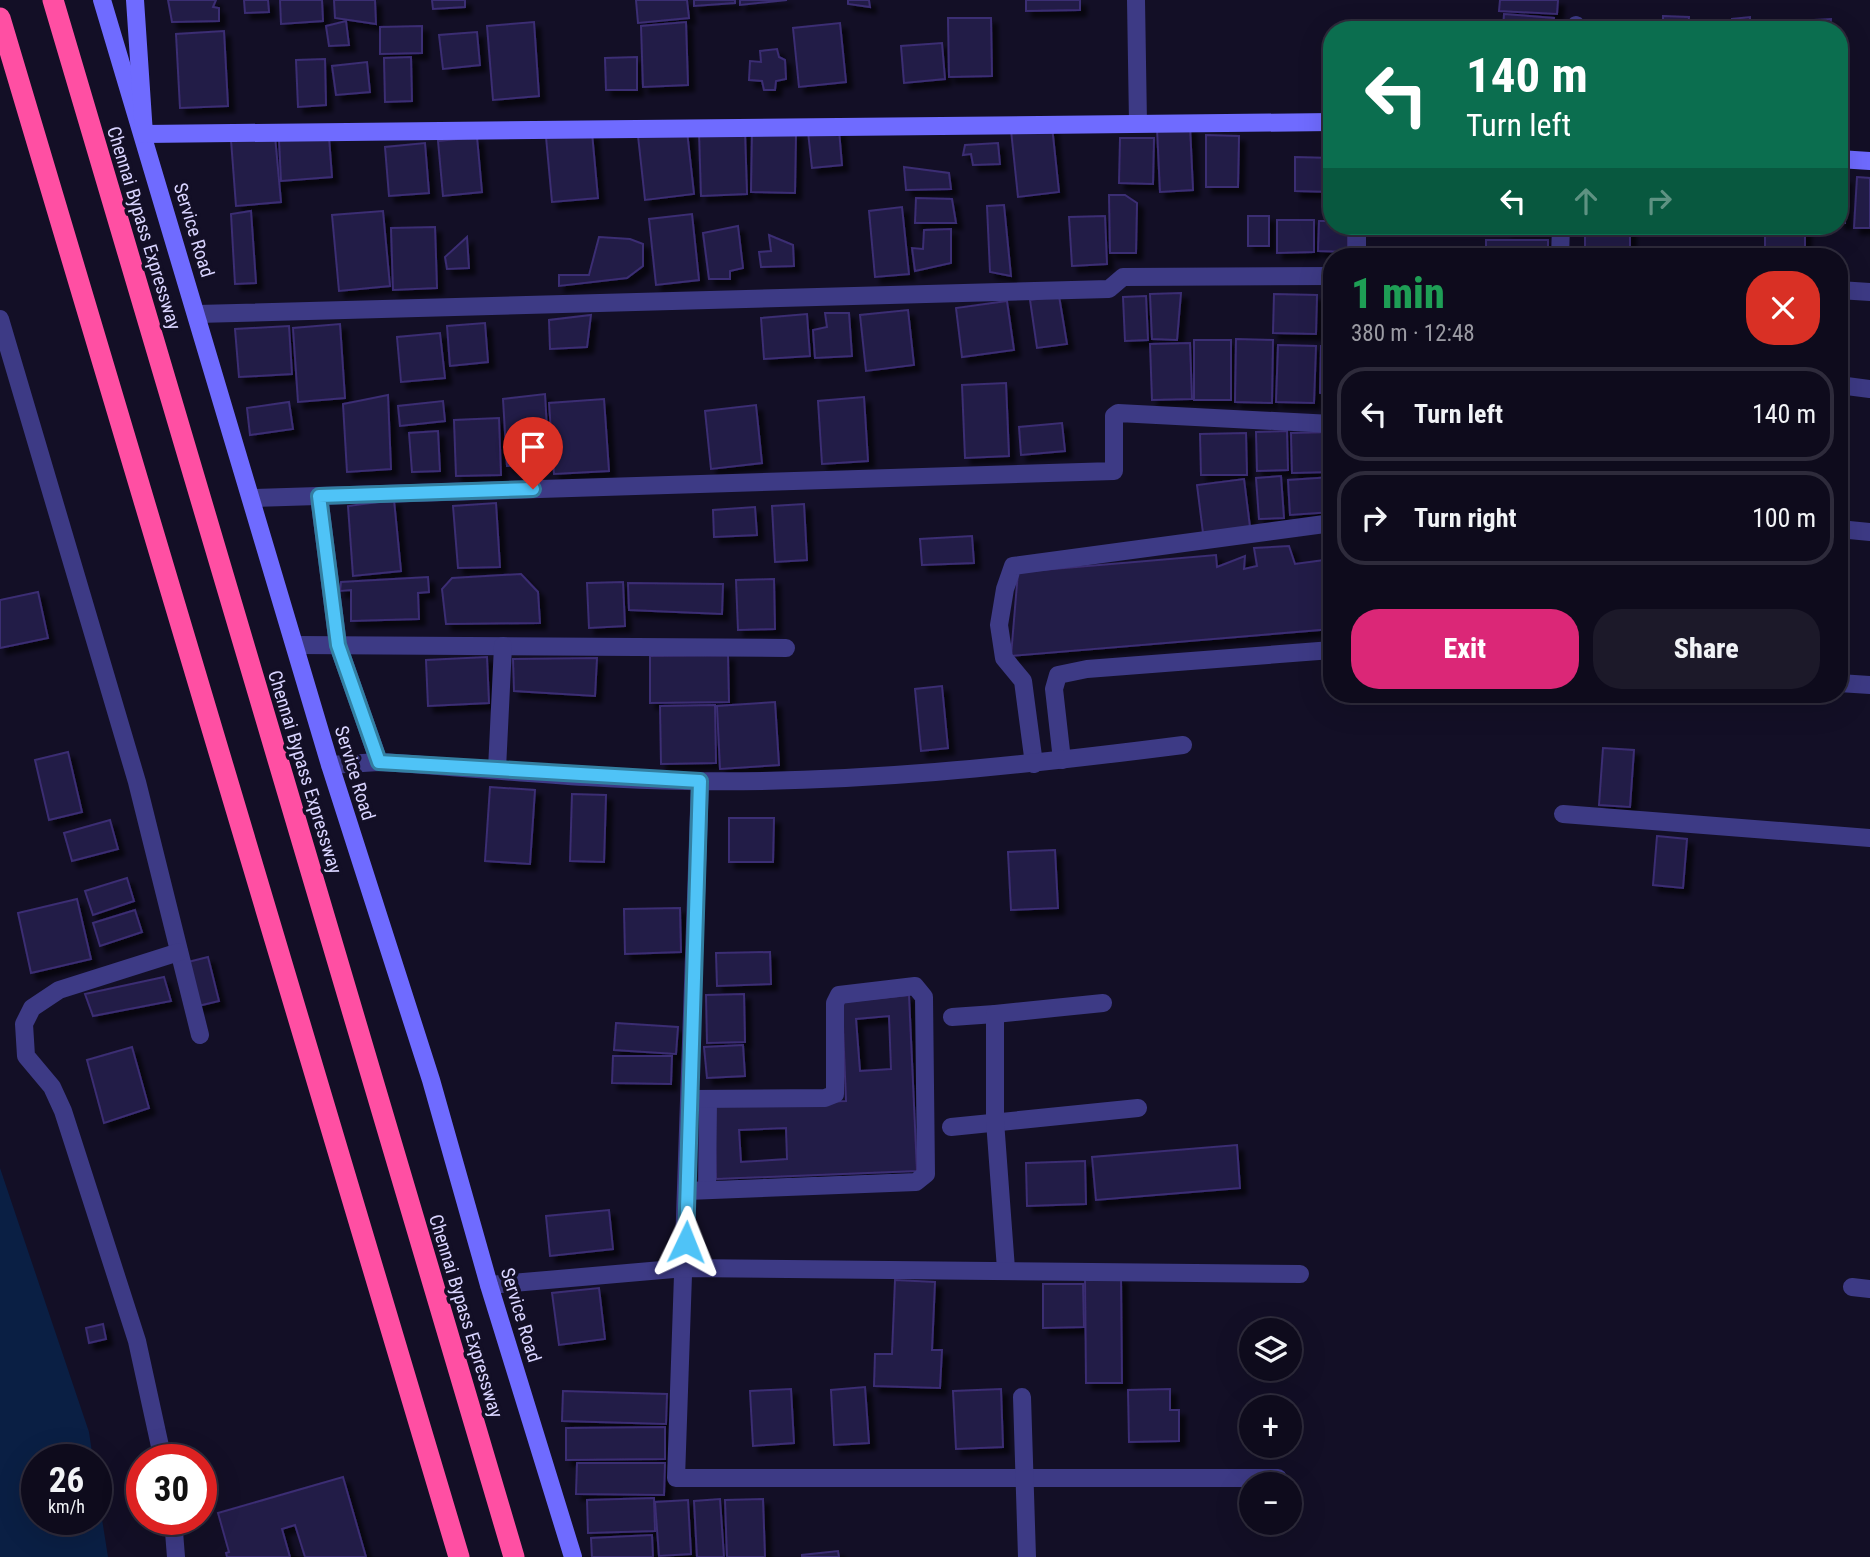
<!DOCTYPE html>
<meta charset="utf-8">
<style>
body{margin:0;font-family:"Roboto Condensed",sans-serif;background:#1c1929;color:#f1f3f6;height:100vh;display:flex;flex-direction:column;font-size:26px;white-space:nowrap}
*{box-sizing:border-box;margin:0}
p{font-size:23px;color:#9b9ba3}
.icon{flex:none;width:38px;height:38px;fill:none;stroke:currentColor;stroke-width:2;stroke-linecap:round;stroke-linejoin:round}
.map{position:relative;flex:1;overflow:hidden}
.panel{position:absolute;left:1323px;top:248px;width:525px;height:455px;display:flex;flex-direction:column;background:#0e0b1c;border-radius:28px;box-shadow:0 7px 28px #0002,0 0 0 2px #2e2b3b}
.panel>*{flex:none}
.guide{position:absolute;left:1323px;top:21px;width:525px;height:214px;border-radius:28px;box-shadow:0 7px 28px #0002,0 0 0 2px #2e2b3b;background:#0b6e4f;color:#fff;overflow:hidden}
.tools{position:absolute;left:1239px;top:1318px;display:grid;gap:14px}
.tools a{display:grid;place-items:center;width:63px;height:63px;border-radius:50%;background:#0e0b1c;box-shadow:0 7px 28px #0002,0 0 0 2px #2e2b3b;font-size:35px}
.speed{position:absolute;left:21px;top:1444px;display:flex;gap:14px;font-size:35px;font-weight:700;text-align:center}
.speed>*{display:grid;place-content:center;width:91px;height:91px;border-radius:50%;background:#0e0b1c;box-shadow:0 7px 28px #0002,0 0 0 2px #2e2b3b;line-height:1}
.speed small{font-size:18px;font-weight:400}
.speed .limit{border:10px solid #d22;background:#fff;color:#111}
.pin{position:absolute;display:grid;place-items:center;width:60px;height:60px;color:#fff;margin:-72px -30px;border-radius:50% 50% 50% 0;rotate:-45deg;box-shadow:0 0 7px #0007}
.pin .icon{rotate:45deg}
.me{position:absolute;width:77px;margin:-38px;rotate:2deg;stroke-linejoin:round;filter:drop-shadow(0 0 5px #0008)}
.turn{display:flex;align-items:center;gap:24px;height:147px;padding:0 28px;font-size:32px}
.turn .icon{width:91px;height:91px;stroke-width:2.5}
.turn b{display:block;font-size:49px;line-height:60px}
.lanes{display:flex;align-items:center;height:66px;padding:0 28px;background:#0003;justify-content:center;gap:35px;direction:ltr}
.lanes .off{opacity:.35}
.round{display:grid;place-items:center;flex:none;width:74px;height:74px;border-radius:28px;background:#1c1929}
.headline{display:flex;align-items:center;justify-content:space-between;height:119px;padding:0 28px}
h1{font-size:42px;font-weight:800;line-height:52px;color:#1e9e55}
.button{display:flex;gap:14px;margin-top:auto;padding:14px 28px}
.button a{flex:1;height:80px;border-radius:28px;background:#db2777;color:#fff;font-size:28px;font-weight:800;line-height:80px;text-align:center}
.button a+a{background:#1c1929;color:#f1f3f6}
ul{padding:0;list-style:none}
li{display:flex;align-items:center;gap:21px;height:94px;margin:0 14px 10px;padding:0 14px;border:4px solid #2e2b3b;border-radius:28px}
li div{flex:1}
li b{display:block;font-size:26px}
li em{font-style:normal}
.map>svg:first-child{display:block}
</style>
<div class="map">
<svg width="1870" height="1557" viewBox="0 0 1870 1557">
<defs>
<filter id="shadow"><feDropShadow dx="6" dy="6" stdDeviation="2" flood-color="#0009"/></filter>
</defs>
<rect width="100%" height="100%" fill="#130f26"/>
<path fill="#0a1f44" d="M 0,1168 L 89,1432 L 93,1459 L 37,1460 L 37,1519 L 96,1519 L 96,1481 L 108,1557 L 0,1557 Z"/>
<g fill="#241b47" stroke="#3b2d73" stroke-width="2" fill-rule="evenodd" filter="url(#shadow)">
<path d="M 168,0 L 216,0 L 213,7 L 219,8 L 219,21 L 172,22 Z"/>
<path d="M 244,0 L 268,0 L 269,12 L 245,13 Z"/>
<path d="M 280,0 L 322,0 L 323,21 L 281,24 Z"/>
<path d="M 334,0 L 375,0 L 376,24 L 335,18 Z"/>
<path d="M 432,0 L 465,0 L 465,7 L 433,9 Z"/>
<path d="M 636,0 L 687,0 L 689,18 L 638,23 Z"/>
<path d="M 694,0 L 735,0 L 735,3 L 694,6 Z"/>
<path d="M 740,0 L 787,0 L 740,5 Z"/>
<path d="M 848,0 L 869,0 L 870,7 L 848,4 Z"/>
<path d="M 1026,0 L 1080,0 L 1080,10 L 1026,11 Z"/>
<path d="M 1500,0 L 1558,0 L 1557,14 L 1499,11 Z"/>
<path d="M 1504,14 L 1554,18 L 1553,30 L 1503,30 Z"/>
<path d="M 1663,16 L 1689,17 L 1688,30 L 1663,30 Z"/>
<path d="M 1750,17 L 1750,30 L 1732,30 L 1732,19 Z"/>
<path d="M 948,18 L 991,18 L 992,76 L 949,77 Z"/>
<path d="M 1831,19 L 1830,30 L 1813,30 L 1814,20 Z"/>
<path d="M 1764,20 L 1812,24 L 1811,30 L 1764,30 Z"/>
<path d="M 346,21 L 349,45 L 329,46 L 326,26 Z"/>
<path d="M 534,22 L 539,96 L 493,100 L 487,26 Z"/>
<path d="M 686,22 L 688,85 L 643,87 L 641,26 Z"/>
<path d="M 840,23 L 846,82 L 799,87 L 793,28 Z"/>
<path d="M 1692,23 L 1717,24 L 1717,30 L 1692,30 Z"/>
<path d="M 422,26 L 422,53 L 380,54 L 380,27 Z"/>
<path d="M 224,31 L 228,106 L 180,108 L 176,34 Z"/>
<path d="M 477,32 L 480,65 L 443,69 L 439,35 Z"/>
<path d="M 942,43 L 945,79 L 904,83 L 901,46 Z"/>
<path d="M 777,49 L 779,57 L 785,60 L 786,79 L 776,81 L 775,90 L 764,90 L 762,81 L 749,80 L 750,61 L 761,62 L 760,51 Z"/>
<path d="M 411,57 L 412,101 L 385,102 L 384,58 Z"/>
<path d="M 637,57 L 637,90 L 606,90 L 605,58 Z"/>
<path d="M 325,59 L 326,105 L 298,107 L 296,60 Z"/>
<path d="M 367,62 L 370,92 L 336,95 L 332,66 Z"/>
<path d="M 1052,126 L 1059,192 L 1018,197 L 1011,130 Z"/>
<path d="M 1190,126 L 1193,190 L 1160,192 L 1157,128 Z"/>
<path d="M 839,130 L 842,165 L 812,168 L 808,132 Z"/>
<path d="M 687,131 L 694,194 L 645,200 L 638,136 Z"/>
<path d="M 745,131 L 747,194 L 701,196 L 699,132 Z"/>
<path d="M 752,132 L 796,132 L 795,193 L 751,192 Z"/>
<path d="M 592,133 L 598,198 L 552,202 L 546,137 Z"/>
<path d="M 1206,135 L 1239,136 L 1238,187 L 1206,187 Z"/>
<path d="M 275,136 L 281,202 L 236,206 L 231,140 Z"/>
<path d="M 329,137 L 332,177 L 281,181 L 279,140 Z"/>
<path d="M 477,137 L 482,192 L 443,196 L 438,141 Z"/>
<path d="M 1120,138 L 1154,138 L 1153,184 L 1119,183 Z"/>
<path d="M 425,143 L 429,193 L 389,196 L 385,147 Z"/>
<path d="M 998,143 L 1000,164 L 973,165 L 971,154 L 963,155 L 965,145 Z"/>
<path d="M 1295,157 L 1332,158 L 1331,192 L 1295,191 Z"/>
<path d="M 904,167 L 949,173 L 951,189 L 906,190 Z"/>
<path d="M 1857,177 L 1870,178 L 1870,228 L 1854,228 Z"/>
<rect x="1839" y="178" width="6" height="45"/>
<path d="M 1109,195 L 1125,195 L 1137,203 L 1136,253 L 1110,253 Z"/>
<path d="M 916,198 L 952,199 L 956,223 L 915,223 Z"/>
<path d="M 1004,205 L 1011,276 L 990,272 L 987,206 Z"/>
<path d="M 902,207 L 909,274 L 875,277 L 869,211 Z"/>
<path d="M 251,211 L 256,283 L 235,284 L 231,214 Z"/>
<path d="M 383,211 L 390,286 L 339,291 L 332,215 Z"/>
<path d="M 692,214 L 699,280 L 656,285 L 649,219 Z"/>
<path d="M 1105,216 L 1107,264 L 1072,266 L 1069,217 Z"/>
<rect x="1248" y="216" width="21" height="30"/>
<path d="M 1277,220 L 1314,220 L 1314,252 L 1277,253 Z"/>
<path d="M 1319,221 L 1332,221 L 1332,226 L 1348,226 L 1348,252 L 1318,251 Z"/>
<path d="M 738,226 L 743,268 L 730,271 L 730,279 L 709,279 L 703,233 Z"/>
<rect x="1506" y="226" width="46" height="4"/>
<rect x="1585" y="226" width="45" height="31"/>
<path d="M 1765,226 L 1805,227 L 1805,257 L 1765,257 Z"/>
<path d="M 435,227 L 437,288 L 393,290 L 391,228 Z"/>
<path d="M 951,229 L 951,263 L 915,271 L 912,248 L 923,249 L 924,230 Z"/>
<path d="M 769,235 L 793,245 L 794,266 L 761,267 L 759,252 L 771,251 Z"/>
<path d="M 467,237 L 469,268 L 447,269 L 445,257 Z"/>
<path d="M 599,237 L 630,239 L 643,244 L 643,266 L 627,278 L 559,286 L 559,275 L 589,275 Z"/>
<rect x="1486" y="240" width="62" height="17"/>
<path d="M 1332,290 L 1332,335 L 1323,335 L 1322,291 Z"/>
<path d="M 1181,293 L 1177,340 L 1152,339 L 1150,294 Z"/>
<path d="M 1274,294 L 1317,295 L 1316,334 L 1273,333 Z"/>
<path d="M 1059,296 L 1067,344 L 1037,348 L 1030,300 Z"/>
<path d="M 1146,296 L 1148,340 L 1125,341 L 1123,297 Z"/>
<path d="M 1007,301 L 1014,350 L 962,357 L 956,308 Z"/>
<path d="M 908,310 L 914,365 L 866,371 L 860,315 Z"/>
<path d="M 825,313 L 849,313 L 852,356 L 815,358 L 813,330 L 827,327 Z"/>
<path d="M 807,314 L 810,356 L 764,359 L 761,318 Z"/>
<path d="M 591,315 L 587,347 L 550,349 L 549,320 Z"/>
<path d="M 485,323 L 488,362 L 450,366 L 447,326 Z"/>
<path d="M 340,324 L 345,398 L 298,402 L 293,328 Z"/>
<path d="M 289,326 L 292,374 L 239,377 L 235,329 Z"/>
<path d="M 440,333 L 445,378 L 401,382 L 397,337 Z"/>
<path d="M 1236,339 L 1273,340 L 1272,403 L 1235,402 Z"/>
<rect x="1194" y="340" width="37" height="60"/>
<path d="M 1190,343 L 1192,399 L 1152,400 L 1150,344 Z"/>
<path d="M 1278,345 L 1316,346 L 1314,403 L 1276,402 Z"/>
<path d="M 1321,346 L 1332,346 L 1332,395 L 1320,393 Z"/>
<path d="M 1006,383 L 1009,456 L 965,458 L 962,385 Z"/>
<path d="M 545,394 L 549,464 L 507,466 L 503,399 Z"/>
<path d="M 388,395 L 391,469 L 347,472 L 343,404 Z"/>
<path d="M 864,397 L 868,461 L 822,464 L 818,401 Z"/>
<path d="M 604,399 L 609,471 L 554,474 L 549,403 Z"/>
<path d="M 443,401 L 445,421 L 400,426 L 398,406 Z"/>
<path d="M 289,402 L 293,429 L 250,435 L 247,408 Z"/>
<path d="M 756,405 L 762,463 L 711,469 L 705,411 Z"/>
<path d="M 499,418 L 501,475 L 456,476 L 454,420 Z"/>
<path d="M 1062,423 L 1065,451 L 1021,455 L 1019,427 Z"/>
<path d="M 438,431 L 440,471 L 412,472 L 409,433 Z"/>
<path d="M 1287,431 L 1288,470 L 1257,471 L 1256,432 Z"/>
<path d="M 1332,432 L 1332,472 L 1292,473 L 1291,433 Z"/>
<path d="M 1246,433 L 1247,475 L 1201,475 L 1200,434 Z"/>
<path d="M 1281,476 L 1284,518 L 1259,519 L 1256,478 Z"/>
<path d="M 1332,477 L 1332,512 L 1290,515 L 1288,480 Z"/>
<path d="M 1244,479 L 1250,527 L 1203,533 L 1197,485 Z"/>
<path d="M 394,500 L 401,571 L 353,576 L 348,506 Z"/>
<path d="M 496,503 L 500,567 L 458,568 L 453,506 Z"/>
<path d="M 804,504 L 807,560 L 775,562 L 772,506 Z"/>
<path d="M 755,507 L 757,535 L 714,537 L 713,510 Z"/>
<path d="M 972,536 L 974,563 L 922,565 L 920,539 Z"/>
<path d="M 1289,546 L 1295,564 L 1332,559 L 1332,629 L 1011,656 L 1018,572 L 1216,555 L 1217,567 L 1245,556 L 1244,569 L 1257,566 L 1254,548 Z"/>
<path d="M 521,574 L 538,592 L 540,623 L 446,624 L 442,589 L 452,578 Z"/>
<path d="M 428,577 L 429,592 L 418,593 L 419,619 L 351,621 L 351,590 L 340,591 L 341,582 Z"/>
<path d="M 774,579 L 775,629 L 738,630 L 736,580 Z"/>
<path d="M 623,582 L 625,626 L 589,628 L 587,583 Z"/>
<path d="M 628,583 L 723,584 L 722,614 L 629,610 Z"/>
<path d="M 38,592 L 48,638 L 0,648 L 0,600 Z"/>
<path d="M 728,655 L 729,702 L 650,703 L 650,656 Z"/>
<path d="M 487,657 L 489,703 L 428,706 L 426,660 Z"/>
<path d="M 597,658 L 595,696 L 514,691 L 513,659 Z"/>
<path d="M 942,686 L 948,748 L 921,751 L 915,689 Z"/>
<path d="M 775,702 L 779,765 L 720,769 L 717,706 Z"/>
<path d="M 715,705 L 716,763 L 661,764 L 660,706 Z"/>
<path d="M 1603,748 L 1634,750 L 1630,807 L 1599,805 Z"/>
<path d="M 68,752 L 82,812 L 49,820 L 35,760 Z"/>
<path d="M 490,787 L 535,790 L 530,864 L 485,861 Z"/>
<path d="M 572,794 L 606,795 L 604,862 L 570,861 Z"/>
<path d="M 729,818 L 774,818 L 773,862 L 729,862 Z"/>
<path d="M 110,820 L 118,849 L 72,861 L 64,833 Z"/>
<path d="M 1657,836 L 1687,839 L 1683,888 L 1653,885 Z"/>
<path d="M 1055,850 L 1058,908 L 1011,910 L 1008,852 Z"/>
<path d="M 127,878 L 134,901 L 93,915 L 85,891 Z"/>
<path d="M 77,899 L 91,959 L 31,973 L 18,913 Z"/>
<path d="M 680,908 L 681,952 L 625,954 L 624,909 Z"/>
<path d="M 135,910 L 142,932 L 100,946 L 93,923 Z"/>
<path d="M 770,952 L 771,984 L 717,986 L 716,953 Z"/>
<path d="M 208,957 L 219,1001 L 194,1007 L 184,963 Z"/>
<path d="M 164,977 L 171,1001 L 93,1016 L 85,994 Z"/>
<path d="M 744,994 L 745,1042 L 707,1043 L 706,995 Z"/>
<path d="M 909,995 L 917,1171 L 716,1179 L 714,1106 L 846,1101 L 842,1002 ZM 889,1016 L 891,1069 L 860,1071 L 856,1019 ZM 786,1128 L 787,1159 L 741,1162 L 739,1130 Z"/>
<path d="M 616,1023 L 678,1027 L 676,1054 L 614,1050 Z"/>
<path d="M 743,1045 L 745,1076 L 707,1078 L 704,1047 Z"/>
<path d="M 132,1047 L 149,1108 L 104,1123 L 87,1060 Z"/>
<path d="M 613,1056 L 672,1056 L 671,1084 L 612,1083 Z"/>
<path d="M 1237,1145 L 1240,1188 L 1096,1200 L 1092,1157 Z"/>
<path d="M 1085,1161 L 1086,1204 L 1027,1206 L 1026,1163 Z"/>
<path d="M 609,1210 L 613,1249 L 550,1256 L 546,1216 Z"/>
<path d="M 1085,1277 L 1121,1277 L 1122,1383 L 1086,1383 Z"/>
<path d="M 895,1280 L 935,1282 L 932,1350 L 942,1350 L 940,1388 L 874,1386 L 875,1354 L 892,1354 Z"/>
<path d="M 1043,1284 L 1083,1284 L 1084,1327 L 1043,1328 Z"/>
<path d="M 599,1288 L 605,1339 L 559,1345 L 552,1293 Z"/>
<path d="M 103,1324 L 106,1339 L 89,1343 L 86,1328 Z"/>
<path d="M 865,1387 L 869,1443 L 834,1445 L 831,1390 Z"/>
<path d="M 791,1389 L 794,1443 L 753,1446 L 750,1391 Z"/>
<path d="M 1001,1389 L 1003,1447 L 956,1449 L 953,1391 Z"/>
<path d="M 1170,1389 L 1170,1410 L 1179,1410 L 1179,1441 L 1129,1442 L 1128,1390 Z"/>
<path d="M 563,1391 L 667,1394 L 666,1424 L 562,1421 Z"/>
<path d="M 665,1427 L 665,1459 L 566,1460 L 566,1428 Z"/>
<path d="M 577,1463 L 665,1463 L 664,1495 L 576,1494 Z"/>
<path d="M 343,1477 L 366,1557 L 305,1557 L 295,1525 L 282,1529 L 290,1557 L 227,1557 L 226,1553 L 229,1552 L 218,1513 Z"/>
<path d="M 654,1498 L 655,1531 L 588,1533 L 587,1500 Z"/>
<path d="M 720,1499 L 724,1557 L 697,1557 L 694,1501 Z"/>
<path d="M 763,1499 L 765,1557 L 727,1557 L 725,1500 Z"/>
<path d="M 688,1500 L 691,1554 L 659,1556 L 655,1502 Z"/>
<path d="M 652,1535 L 653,1557 L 592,1557 L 591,1538 Z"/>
<path d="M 838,1551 L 839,1557 L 802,1557 L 802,1555 Z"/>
</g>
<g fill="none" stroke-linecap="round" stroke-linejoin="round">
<g stroke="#3d3a85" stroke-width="18">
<path d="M 1136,0 L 1138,123"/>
<path d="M 1575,30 L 1576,25"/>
<path d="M 1357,257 L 1357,226"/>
<path d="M 1560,257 L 1561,226"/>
<path d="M 1839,290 L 1870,292"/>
<path d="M 197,314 L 1109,289 L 1123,277 L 1332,276"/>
<path d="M 0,319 L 137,782 L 200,1035"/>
<path d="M 1839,385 L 1870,389"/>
<path d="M 319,496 L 338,645 L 379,762"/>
<path d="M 252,498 L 1114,471 L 1114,416 L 1118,413 L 1332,424"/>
<path d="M 1839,529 L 1870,532"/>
<path d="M 295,645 L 786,648"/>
<path d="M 1839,683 L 1870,685"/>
<path d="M 1062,760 L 1054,689 L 1058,675 L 1087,669 L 1332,650"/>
<path d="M 1034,764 L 1023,681 L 1004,658 L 999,625 L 1005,589 L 1013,566 L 1332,523"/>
<path d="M 330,765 L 379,762 C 481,768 584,780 686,781 C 852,784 1019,766 1183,745"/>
<path d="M 497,769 L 503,646"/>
<path d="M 700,781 L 676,1478 L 1278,1478"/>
<path d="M 1563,814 L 1870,838"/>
<path d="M 952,1017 L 995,1014"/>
<path d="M 951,1127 L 1138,1108"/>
<path d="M 707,1190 L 708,1099"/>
<path d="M 687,1191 L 916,1182 L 926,1174 L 924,997 L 915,986 L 839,995 L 835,1003 L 835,1094 L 825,1098 L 691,1099"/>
<path d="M 1006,1269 L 995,1121 L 995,1014 L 1103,1003"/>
<path d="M 489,1285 L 685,1268 L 1300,1274"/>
<path d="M 1852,1287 L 1870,1289"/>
<path d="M 1022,1397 L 1027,1557"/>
<path d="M 163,1460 L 137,1341 L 63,1111 L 52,1087 L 26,1056 L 24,1024 L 32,1008 L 59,990 L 179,952"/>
<path d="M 173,1519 L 176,1557"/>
</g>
<g stroke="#6f6bff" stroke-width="18">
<path d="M 102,0 L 330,765 L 431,1080 L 489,1285 L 573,1557"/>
<path d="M 135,0 L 144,134 L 1332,122"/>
<path d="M 1839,159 L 1870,161"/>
</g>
<g stroke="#ff4fa3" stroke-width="21">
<path d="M 53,0 L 514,1557"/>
<path d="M 0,18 L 459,1557"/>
</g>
</g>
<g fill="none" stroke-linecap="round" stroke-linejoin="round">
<g stroke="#337fa1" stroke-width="18">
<path id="route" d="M 533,489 L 319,496 L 338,645 L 379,762 L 700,781 L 686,1242"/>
</g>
<use href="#route" stroke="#4fc3f7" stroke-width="12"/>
</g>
<g text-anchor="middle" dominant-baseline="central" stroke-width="7" stroke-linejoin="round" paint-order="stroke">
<g font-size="19" fill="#d9d4ff" stroke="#130f26">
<text transform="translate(144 228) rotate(73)">Chennai Bypass Expressway</text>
<text transform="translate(194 230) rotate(73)">Service Road</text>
<text transform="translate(305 772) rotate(73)">Chennai Bypass Expressway</text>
<text transform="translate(355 773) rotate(73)">Service Road</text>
<text transform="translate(521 1315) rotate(73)">Service Road</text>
<text transform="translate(466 1316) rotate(73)">Chennai Bypass Expressway</text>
</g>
</g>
</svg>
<div class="tools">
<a><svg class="icon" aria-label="layers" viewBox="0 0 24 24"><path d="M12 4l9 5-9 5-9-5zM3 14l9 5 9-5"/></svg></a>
<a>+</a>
<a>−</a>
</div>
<div class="speed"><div>26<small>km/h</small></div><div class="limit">30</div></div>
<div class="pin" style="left:533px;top:489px;background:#d93025"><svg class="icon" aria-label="arrive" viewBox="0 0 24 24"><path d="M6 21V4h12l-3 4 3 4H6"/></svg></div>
<svg class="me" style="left:686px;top:1242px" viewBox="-20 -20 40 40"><path d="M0-17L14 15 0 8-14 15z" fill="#4fc3f7" stroke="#fff" stroke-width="4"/></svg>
<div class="guide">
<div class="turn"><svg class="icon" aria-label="left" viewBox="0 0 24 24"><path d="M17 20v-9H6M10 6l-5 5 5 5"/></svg><div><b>140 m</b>Turn left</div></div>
<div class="lanes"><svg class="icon" aria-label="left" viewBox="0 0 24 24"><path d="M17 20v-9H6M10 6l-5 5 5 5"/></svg><svg class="icon off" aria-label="ahead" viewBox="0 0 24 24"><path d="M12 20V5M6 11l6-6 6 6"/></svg><svg class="icon off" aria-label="right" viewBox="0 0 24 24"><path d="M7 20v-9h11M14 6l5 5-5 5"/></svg></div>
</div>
<section class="panel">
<div class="headline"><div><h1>1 min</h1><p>380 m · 12:48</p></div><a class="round" style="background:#d93025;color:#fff"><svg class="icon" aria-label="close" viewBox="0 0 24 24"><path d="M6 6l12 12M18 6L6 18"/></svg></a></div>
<ul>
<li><svg class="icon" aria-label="left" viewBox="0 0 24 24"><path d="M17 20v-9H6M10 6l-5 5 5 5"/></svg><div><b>Turn left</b></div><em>140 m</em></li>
<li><svg class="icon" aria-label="right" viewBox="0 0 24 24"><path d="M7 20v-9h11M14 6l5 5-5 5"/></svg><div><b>Turn right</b></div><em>100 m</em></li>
</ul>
<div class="button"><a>Exit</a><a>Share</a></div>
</section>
</div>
